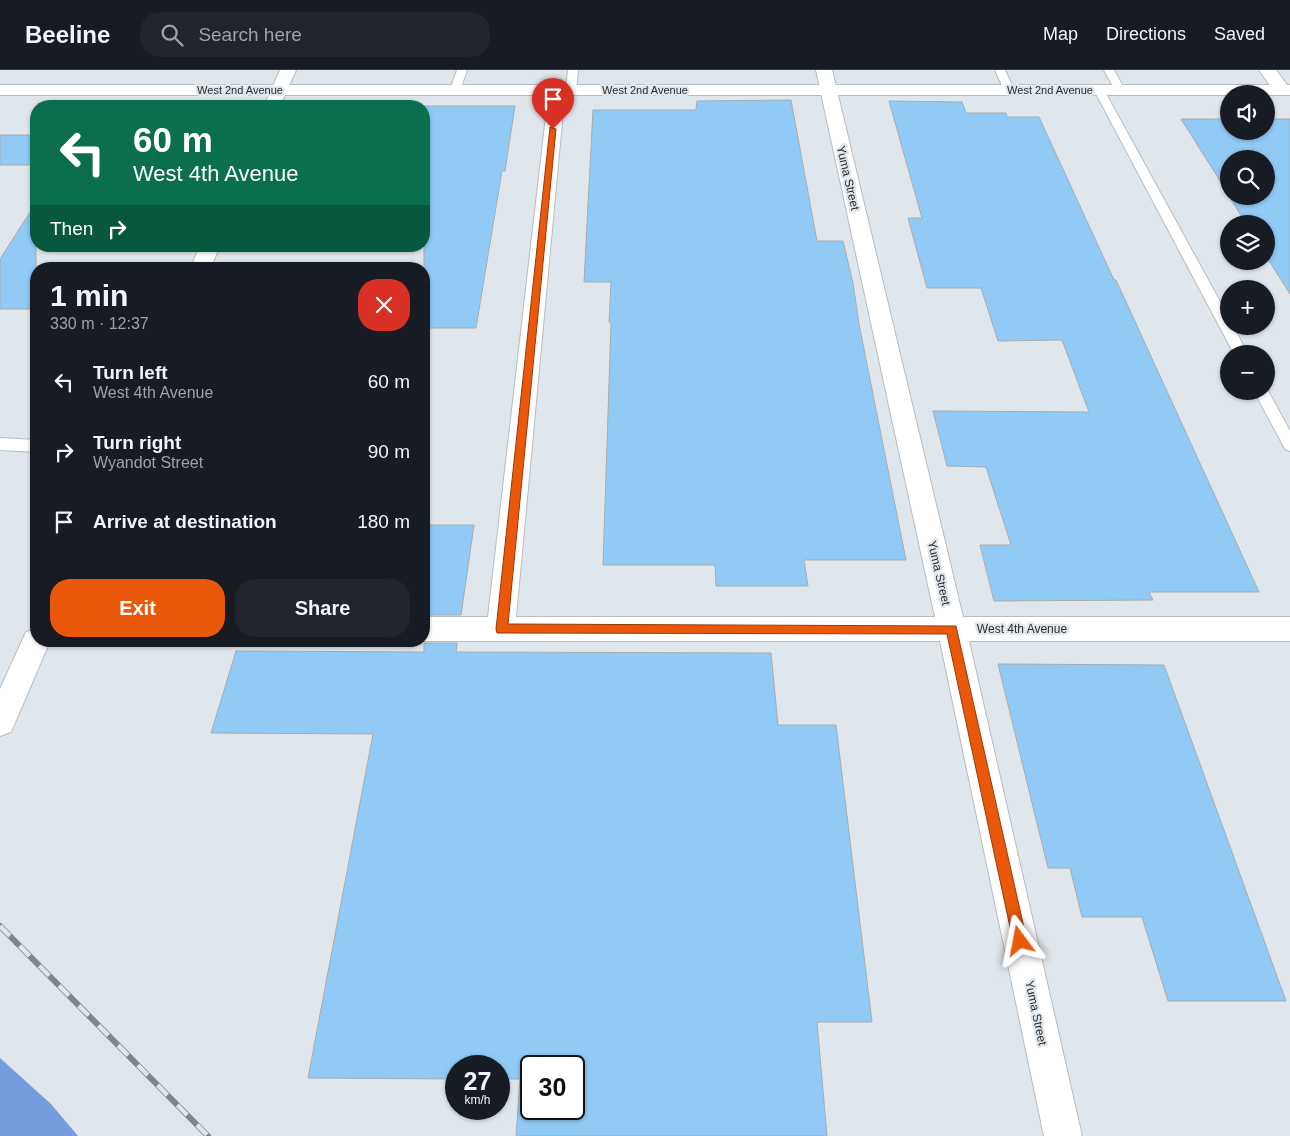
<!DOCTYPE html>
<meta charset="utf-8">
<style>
body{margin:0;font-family:Arial,sans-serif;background:#20242c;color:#f1f3f6;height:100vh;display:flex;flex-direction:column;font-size:19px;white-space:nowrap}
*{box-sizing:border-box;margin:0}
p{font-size:16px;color:#9ea1a6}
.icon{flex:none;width:28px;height:28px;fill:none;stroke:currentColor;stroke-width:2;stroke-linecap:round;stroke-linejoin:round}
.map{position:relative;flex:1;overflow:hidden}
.details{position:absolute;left:30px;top:192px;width:400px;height:385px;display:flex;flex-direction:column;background:#171b24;border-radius:20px;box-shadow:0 1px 4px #0004}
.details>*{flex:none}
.banner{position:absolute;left:30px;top:30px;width:400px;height:152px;border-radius:20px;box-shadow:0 1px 4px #0004;background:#0b6e4f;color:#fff;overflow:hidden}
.fabs{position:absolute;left:1220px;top:15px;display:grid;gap:10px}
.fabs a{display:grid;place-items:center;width:55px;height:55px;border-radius:50%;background:#171b24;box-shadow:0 1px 4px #0004;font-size:25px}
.speed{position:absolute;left:445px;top:985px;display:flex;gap:10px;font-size:25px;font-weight:700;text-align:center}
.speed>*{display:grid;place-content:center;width:65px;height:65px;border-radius:50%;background:#171b24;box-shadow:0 1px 4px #0004;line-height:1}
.speed small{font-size:12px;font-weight:400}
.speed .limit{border:2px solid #111;border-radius:8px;background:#fff;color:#111}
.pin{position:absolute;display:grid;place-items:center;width:42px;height:42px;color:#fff;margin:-51px -21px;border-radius:50% 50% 50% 0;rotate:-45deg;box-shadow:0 0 5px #0007}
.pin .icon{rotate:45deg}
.me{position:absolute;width:55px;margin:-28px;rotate:347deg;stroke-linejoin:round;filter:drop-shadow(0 0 4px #0008)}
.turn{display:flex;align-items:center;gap:18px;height:105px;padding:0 20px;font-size:22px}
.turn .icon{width:65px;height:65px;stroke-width:2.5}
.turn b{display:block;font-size:35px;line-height:42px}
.then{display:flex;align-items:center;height:48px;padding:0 20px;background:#0003;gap:10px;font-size:19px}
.round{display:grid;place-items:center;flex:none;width:52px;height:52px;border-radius:20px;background:#20242c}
.head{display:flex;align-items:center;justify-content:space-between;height:85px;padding:0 20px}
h1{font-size:30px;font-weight:700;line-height:38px}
.action{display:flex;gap:10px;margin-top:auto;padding:10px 20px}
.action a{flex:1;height:58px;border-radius:20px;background:#ea580c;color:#fff;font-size:20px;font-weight:700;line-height:58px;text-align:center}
.action a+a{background:#20242c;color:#f1f3f6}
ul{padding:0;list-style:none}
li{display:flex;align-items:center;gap:15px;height:70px;padding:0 20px}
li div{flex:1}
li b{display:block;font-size:19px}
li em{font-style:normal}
header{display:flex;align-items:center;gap:30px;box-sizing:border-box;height:70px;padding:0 25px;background:#171b24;border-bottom:1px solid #363941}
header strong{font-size:24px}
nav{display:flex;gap:28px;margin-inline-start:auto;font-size:18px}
.search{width:350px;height:45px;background:#20242c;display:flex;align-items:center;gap:12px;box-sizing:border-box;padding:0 18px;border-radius:20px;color:#9ea1a6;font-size:19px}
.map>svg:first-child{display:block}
</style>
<header>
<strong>Beeline</strong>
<div class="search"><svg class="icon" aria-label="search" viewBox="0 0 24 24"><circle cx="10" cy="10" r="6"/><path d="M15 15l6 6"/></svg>Search here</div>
<nav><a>Map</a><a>Directions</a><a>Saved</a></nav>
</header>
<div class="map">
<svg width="1290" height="1066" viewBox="0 0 1290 1066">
<rect width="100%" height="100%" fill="#e0e7ec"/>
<path fill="#759dde" d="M 0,988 L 51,1034 L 78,1066 L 0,1066 Z"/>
<g fill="#91caf5" stroke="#a5acb1" fill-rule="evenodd">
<path d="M 791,30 L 817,171 L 843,171 L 853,213 L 859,254 L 906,490 L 804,490 L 808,516 L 716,516 L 715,495 L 603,495 L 611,253 L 609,252 L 611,212 L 584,212 L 593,40 L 696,40 L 697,31 Z"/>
<path d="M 889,31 L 962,32 L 966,43 L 1006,43 L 1007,47 L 1039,47 L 1114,210 L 1116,210 L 1259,522 L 1149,522 L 1153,530 L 994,531 L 980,475 L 1011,475 L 986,397 L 947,396 L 933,341 L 1089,342 L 1062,270 L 998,271 L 981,218 L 927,218 L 908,148 L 922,148 Z"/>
<path d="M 424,36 L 515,36 L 505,101 L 502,101 L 476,258 L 424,258 Z"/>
<path d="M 1181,49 L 1229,49 L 1229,61 L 1266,61 L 1266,49 L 1290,49 L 1290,224 L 1266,186 L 1266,154 L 1246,154 L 1229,126 L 1266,126 L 1266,89 L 1229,89 L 1229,125 Z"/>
<rect x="0" y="65" width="36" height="30"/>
<path d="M 36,133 L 36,239 L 0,239 L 0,189 Z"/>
<path d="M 424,455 L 474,455 L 461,545 L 424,545 Z"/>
<path d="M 424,573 L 457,573 L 456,582 L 771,583 L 778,655 L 836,655 L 872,952 L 817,952 L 827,1066 L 516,1066 L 520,1009 L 499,1009 L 499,996 L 456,996 L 456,1009 L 308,1008 L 373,664 L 211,663 L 236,581 L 424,582 ZM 531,996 L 574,996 L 574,1039 L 531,1039 Z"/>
<path d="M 998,594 L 1164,595 L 1286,931 L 1168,931 L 1142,847 L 1082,847 L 1070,798 L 1048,798 Z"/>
</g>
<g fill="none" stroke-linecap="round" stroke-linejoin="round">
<g stroke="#b6bdc3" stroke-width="2">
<g id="service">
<path d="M 457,0 L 467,0 L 460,20 L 455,23 L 450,20 Z"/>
<path d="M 568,0 L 578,0 L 576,20 L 571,23 L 566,20 Z"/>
<path d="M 995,0 L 1005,0 L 1014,20 L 1013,22 L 1005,22 Z"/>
<path d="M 1104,0 L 1114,0 L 1125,20 L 1124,22 L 1116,22 Z"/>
<path d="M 1099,17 L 1104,20 L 1229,248 L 1229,256 L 1233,256 L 1248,284 L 1234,284 L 1094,20 Z"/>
<path d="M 1266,317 L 1290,361 L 1290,381 L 1285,379 L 1254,321 L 1266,321 Z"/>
<path d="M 0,368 L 36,370 L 36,382 L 0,380 Z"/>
</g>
</g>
<g stroke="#b6bdc3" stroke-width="2">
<g id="minor">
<path d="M 280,0 L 296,0 L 280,36 L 264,36 Z"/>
<path d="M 816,0 L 832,0 L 963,547 L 1290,547 L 1290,571 L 969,571 L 1082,1066 L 1044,1066 L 940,571 L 424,571 L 424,547 L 488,547 L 549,20 L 551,16 L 563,16 L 565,20 L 516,547 L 935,547 Z"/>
<path d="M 1259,0 L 1276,0 L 1290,19 L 1288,24 L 1276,24 Z"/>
<path d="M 200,176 L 220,176 L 210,199 L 190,199 Z"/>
<path d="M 36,559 L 36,571 L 50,571 L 11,662 L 0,666 L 0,619 L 26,562 Z"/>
</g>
</g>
<g stroke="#b6bdc3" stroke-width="2">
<rect id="tertiary" x="0" y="15" width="1290" height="10"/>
</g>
<use href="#service" fill="#fff" fill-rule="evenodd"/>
<use href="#minor" fill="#fff" fill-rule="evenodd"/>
<use href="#tertiary" fill="#fff" fill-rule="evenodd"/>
<g stroke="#818589" stroke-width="6">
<path id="rail" d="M 0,856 L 208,1066"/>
</g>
<use href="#rail" stroke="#e0e7ec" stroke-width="4.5" stroke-dasharray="14" stroke-linecap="butt"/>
</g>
<path fill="#ea580c" stroke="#983908" d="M 550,57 L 556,59 L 508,554 L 956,556 L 1027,871 L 1025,876 L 1020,878 L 1015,876 L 1013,871 L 947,564 L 497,563 L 496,559 Z"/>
<g text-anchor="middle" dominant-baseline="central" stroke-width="4.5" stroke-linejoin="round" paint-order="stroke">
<g font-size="11" fill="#2a2c2e" stroke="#e0e7ec">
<text x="240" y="20">West 2nd Avenue</text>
<text x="645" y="20">West 2nd Avenue</text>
<text x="1050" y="20">West 2nd Avenue</text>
</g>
<g font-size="12" fill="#2a2c2e" stroke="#e0e7ec">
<text transform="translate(848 108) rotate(77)">Yuma Street</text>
<text transform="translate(939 503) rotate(77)">Yuma Street</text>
<text x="1022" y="559">West 4th Avenue</text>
<text transform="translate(1036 943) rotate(78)">Yuma Street</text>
</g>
</g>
</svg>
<div class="fabs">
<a><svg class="icon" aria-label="sound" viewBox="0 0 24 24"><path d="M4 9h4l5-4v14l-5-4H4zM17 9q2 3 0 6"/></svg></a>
<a><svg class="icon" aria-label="search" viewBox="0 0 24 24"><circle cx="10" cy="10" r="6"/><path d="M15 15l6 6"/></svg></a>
<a><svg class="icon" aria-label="layers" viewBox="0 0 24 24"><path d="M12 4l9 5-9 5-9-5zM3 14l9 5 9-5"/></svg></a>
<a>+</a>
<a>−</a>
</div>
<div class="speed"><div>27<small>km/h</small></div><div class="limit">30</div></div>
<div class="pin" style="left:553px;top:59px;background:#d93025"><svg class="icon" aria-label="arrive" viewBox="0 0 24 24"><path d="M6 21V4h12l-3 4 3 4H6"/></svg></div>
<svg class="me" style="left:1020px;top:871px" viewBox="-20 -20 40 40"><path d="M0-17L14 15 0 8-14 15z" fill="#ea580c" stroke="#fff" stroke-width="4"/></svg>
<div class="banner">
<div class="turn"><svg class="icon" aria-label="left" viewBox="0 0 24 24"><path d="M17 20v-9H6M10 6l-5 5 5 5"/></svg><div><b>60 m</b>West 4th Avenue</div></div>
<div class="then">Then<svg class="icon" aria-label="right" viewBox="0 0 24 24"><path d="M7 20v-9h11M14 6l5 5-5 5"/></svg></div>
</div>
<section class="details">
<div class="head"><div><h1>1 min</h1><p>330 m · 12:37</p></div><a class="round" style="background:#d93025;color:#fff"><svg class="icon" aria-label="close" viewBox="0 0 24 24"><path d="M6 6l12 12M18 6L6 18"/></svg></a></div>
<ul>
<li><svg class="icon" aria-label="left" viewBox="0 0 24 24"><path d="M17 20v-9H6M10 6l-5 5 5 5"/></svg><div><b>Turn left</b><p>West 4th Avenue</p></div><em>60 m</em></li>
<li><svg class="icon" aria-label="right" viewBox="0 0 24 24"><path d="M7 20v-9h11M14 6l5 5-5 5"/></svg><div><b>Turn right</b><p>Wyandot Street</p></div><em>90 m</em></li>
<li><svg class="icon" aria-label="arrive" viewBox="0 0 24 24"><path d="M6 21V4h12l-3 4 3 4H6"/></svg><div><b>Arrive at destination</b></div><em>180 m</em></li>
</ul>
<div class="action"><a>Exit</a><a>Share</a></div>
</section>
</div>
